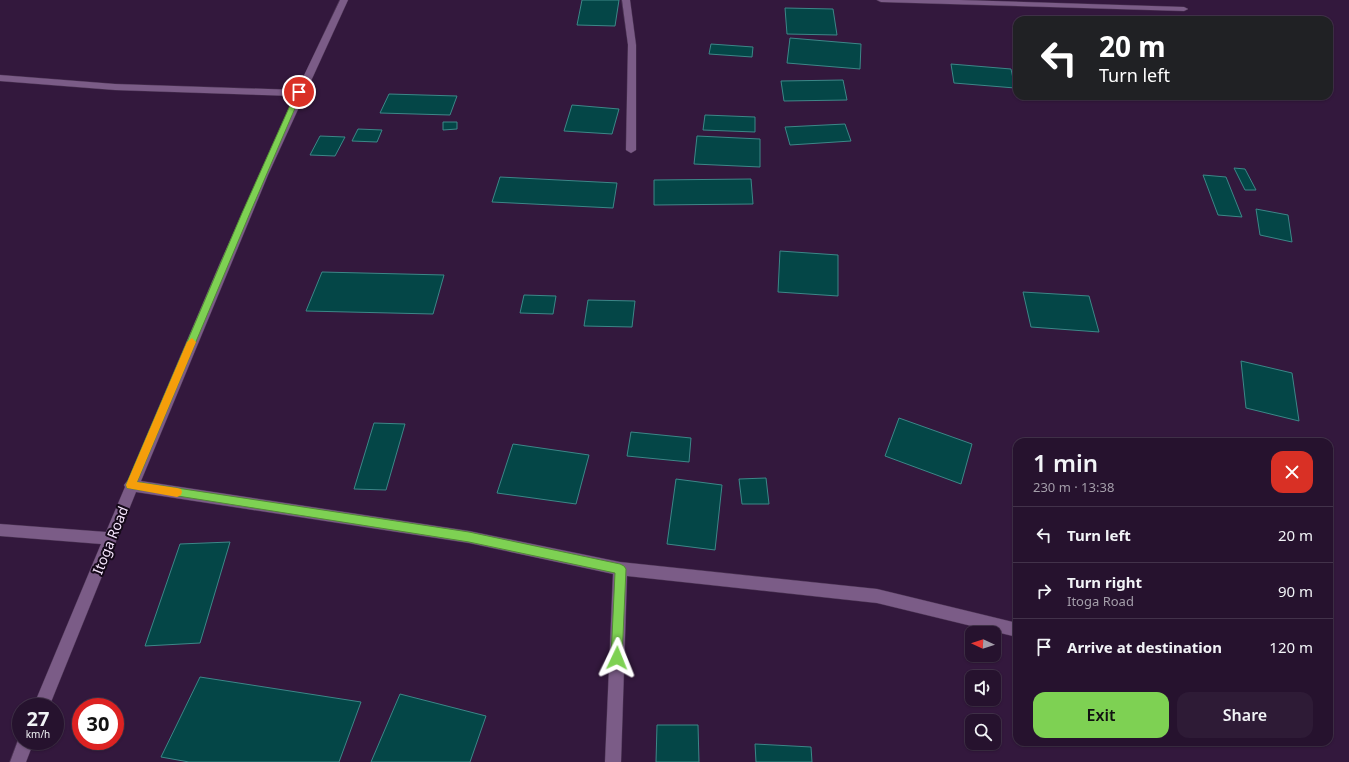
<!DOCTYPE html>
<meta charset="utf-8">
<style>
body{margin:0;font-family:"Noto Sans",sans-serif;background:#2e1b36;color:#f1f3f6;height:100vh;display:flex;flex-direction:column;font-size:15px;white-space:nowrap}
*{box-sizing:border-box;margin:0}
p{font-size:13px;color:#a49eaa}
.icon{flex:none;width:22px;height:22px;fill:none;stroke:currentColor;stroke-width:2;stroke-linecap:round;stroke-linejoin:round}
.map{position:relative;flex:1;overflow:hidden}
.panel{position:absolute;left:1013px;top:438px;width:320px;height:308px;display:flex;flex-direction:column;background:#26122e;border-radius:12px;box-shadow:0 1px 3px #0004,0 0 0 1px #42324a}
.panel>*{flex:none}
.banner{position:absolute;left:1013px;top:16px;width:320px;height:84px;border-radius:12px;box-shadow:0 1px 3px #0004,0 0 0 1px #42324a;background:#202124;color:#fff;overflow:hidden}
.needle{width:26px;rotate:273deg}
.buttons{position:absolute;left:965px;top:626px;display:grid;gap:8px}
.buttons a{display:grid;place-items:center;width:36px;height:36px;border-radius:8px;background:#26122e;box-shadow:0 1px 3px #0004,0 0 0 1px #42324a;font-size:20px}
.speed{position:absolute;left:12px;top:698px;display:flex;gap:8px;font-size:20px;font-weight:700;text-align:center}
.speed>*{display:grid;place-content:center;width:52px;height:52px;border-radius:50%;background:#26122e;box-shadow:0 1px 3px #0004,0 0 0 1px #42324a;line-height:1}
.speed small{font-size:10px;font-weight:400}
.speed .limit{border:6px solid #d22;background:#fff;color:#111}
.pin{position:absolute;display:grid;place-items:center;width:34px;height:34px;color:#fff;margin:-17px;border:2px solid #fff;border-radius:50%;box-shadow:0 1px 4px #0007}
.me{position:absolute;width:44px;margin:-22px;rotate:2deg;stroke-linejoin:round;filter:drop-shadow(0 0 3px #0008)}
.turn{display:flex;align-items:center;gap:14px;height:84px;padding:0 20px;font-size:18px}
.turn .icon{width:52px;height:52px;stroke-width:2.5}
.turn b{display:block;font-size:28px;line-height:34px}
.round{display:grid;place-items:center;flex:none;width:42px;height:42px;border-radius:12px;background:#2e1b36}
.headline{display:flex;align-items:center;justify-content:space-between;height:68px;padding:0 20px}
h1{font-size:24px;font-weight:600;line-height:30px}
.primary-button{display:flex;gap:8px;margin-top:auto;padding:8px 20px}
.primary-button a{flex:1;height:46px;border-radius:12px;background:#7ed153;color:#111;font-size:16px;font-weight:600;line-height:46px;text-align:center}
.primary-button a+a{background:#2e1b36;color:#f1f3f6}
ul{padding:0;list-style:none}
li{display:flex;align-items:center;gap:12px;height:56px;padding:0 20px;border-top:1px solid #42324a}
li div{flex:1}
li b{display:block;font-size:15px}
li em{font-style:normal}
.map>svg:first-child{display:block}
</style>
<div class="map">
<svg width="1349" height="762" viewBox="0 0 1349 762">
<rect width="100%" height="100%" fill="#33183d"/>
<g fill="#044647" stroke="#3c8788">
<path d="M 582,0 L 619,0 L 615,26 L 577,25 Z"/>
<path d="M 785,8 L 833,9 L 837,35 L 787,34 Z"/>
<path d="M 790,38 L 861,44 L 860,69 L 787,63 Z"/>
<path d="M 711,44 L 753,47 L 752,57 L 709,54 Z"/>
<path d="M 951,64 L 1011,69 L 1015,88 L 954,83 Z"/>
<path d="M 843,80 L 847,100 L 784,101 L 781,81 Z"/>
<path d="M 389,94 L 457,96 L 450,115 L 380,113 Z"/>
<path d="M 572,105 L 619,109 L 612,134 L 564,131 Z"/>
<path d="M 705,115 L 755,117 L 755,132 L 703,130 Z"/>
<path d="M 443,122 L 457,122 L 457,129 L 443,130 Z"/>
<path d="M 845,124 L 851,141 L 790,145 L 785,127 Z"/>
<path d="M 358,129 L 382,130 L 377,142 L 352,141 Z"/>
<path d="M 320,136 L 345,137 L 335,156 L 310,155 Z"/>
<path d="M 697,136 L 760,139 L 760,167 L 694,164 Z"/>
<path d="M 1234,168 L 1245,169 L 1256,190 L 1245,190 Z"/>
<path d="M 1203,175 L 1226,177 L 1242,217 L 1218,215 Z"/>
<path d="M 500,177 L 617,183 L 613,208 L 492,202 Z"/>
<path d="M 751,179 L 753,204 L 654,205 L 654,180 Z"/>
<path d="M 1256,209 L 1288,215 L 1292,242 L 1260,235 Z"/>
<path d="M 780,251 L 838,255 L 838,296 L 778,292 Z"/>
<path d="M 322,272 L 444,275 L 433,314 L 306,311 Z"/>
<path d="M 1023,292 L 1089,296 L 1099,332 L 1031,327 Z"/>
<path d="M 524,295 L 556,296 L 553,314 L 520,313 Z"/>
<path d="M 588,300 L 635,301 L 632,327 L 584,326 Z"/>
<path d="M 1241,361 L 1292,373 L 1299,421 L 1246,408 Z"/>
<path d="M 899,418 L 972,444 L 961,484 L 885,456 Z"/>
<path d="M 374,423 L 405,424 L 386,490 L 354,489 Z"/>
<path d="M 631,432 L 691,438 L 689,462 L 627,456 Z"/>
<path d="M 513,444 L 589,455 L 576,504 L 497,493 Z"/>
<path d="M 766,478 L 769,504 L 742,504 L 739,479 Z"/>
<path d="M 676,479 L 722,485 L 715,550 L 667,544 Z"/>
<path d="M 230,542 L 200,643 L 145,646 L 180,544 Z"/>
<path d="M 200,677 L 361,702 L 339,762 L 189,762 L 161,757 Z"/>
<path d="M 400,694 L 486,716 L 470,762 L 371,762 Z"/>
<path d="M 657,725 L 698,725 L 699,762 L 656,762 Z"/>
<path d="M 755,744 L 811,747 L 812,762 L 756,762 Z"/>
</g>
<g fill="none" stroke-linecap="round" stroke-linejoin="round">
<g stroke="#4b3453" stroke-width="1">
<g id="street">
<path d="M 340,0 L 348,0 L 268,175 L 141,481 L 469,531 L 620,562 L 877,589 L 1017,623 L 1017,637 L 877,603 L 627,576 L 621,762 L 605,762 L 613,574 L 469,543 L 136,492 L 49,707 L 33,707 L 101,544 L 0,536 L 0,524 L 106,532 L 125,487 L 124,485 L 128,480 L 220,263 L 295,96 L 115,90 L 0,81 L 0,75 L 115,84 L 297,90 Z"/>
<path d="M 622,0 L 630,0 L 636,45 L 636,150 L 631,153 L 626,150 L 628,45 Z"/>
<path d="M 877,0 L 960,0 L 1184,7 L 1188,9 L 1184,11 L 881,2 Z"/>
<path d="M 20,735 L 21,741 L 34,741 L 26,762 L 10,762 Z"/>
</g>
</g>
<use href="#street" fill="#7b5c87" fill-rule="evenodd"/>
</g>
<path fill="#7ed153" stroke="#528836" d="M 299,90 L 302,92 L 250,213 L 137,482 L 469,532 L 620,564 L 624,566 L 626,569 L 622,658 L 621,662 L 617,664 L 613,662 L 611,658 L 615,573 L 469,542 L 127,488 L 126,485 L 242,213 L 296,92 Z"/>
<path fill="#f59e0b" d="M 192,338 L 196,342 L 137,482 L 177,488 L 181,489 L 182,492 L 181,495 L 177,497 L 127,488 L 126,485 L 187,342 Z"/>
<g text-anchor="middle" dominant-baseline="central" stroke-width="4" stroke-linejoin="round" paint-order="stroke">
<g font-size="14" fill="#f7e6fe" stroke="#150919">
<text transform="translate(110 540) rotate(-68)">Itoga Road</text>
</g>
</g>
</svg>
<div class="buttons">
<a><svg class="needle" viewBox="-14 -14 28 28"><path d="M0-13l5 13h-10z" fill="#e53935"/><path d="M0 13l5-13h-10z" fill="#a49eaa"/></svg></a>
<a><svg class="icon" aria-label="sound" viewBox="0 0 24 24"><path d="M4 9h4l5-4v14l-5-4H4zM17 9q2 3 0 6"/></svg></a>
<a><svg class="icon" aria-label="search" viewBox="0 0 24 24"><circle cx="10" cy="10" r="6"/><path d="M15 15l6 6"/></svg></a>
</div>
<div class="speed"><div>27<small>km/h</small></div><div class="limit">30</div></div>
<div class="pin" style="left:299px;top:92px;background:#d93025"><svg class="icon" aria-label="arrive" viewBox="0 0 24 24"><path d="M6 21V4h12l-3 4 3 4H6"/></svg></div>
<svg class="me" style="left:617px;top:658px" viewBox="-20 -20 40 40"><path d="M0-17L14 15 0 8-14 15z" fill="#7ed153" stroke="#fff" stroke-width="4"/></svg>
<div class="banner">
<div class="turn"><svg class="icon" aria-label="left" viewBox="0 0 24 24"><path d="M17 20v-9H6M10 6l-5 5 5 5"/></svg><div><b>20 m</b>Turn left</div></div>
</div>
<section class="panel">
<div class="headline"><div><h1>1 min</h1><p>230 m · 13:38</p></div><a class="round" style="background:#d93025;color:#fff"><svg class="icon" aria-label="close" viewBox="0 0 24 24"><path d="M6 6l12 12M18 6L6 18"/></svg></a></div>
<ul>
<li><svg class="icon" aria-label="left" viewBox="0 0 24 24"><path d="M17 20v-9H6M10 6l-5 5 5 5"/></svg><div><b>Turn left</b></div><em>20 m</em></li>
<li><svg class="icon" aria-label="right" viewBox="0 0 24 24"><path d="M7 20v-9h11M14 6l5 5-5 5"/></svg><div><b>Turn right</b><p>Itoga Road</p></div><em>90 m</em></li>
<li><svg class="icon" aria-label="arrive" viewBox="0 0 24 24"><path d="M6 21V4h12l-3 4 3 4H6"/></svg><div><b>Arrive at destination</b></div><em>120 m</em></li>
</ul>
<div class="primary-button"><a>Exit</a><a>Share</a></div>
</section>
</div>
